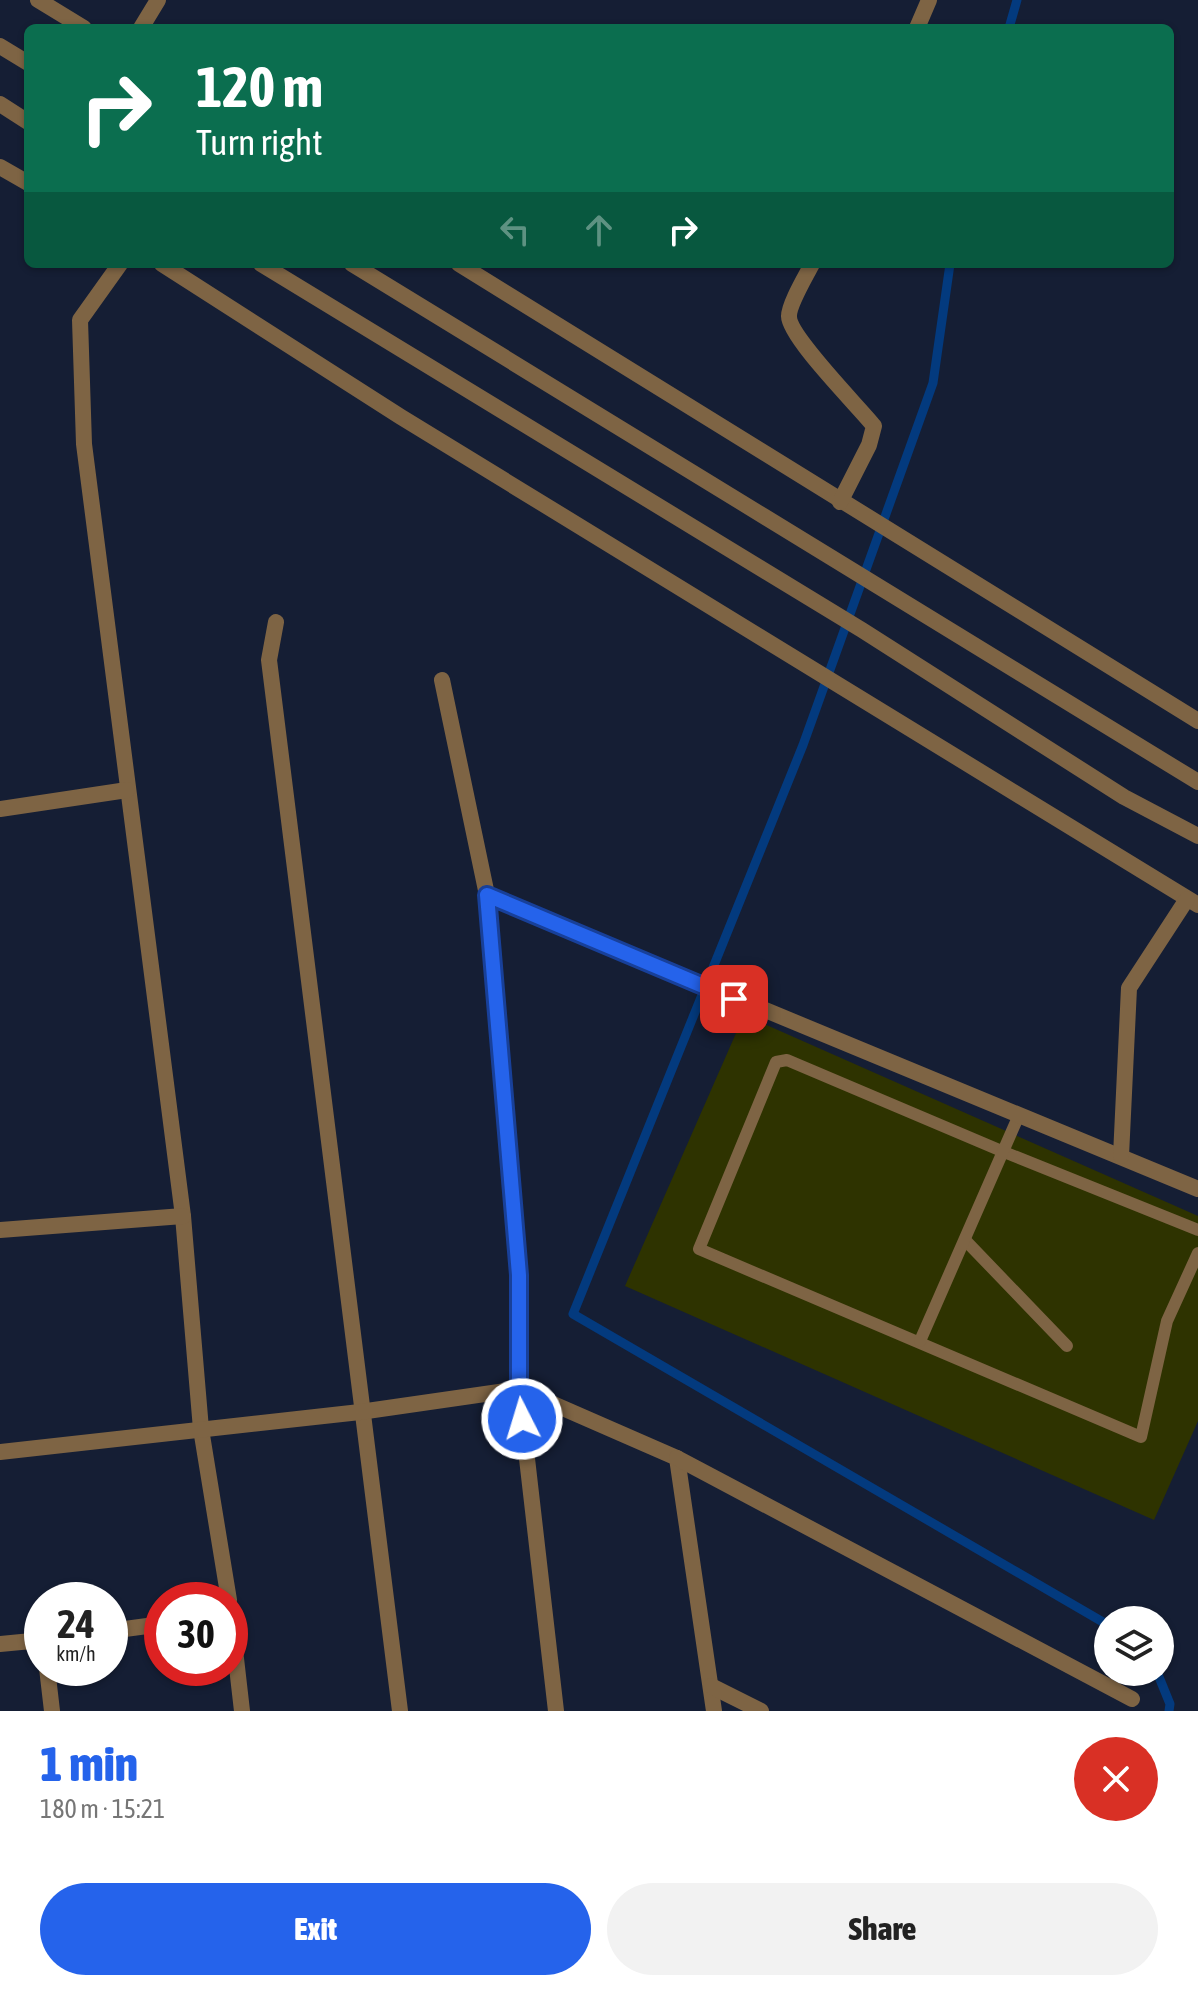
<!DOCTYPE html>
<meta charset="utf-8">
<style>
body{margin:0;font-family:"Asap Condensed",sans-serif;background:#f2f2f2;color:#222;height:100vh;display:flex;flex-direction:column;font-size:30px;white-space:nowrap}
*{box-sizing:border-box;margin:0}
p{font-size:26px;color:#767676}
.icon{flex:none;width:44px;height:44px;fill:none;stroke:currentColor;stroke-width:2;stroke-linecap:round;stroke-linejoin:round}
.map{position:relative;height:1711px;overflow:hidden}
.sheet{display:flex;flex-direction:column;background:#fff;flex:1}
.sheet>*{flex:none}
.guide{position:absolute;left:24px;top:24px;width:1150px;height:244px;border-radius:12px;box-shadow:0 2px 6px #0004;background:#0b6e4f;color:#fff;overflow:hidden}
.tools{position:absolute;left:1094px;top:1606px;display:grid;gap:16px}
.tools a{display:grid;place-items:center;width:80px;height:80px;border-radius:50%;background:#fff;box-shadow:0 2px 6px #0004;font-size:40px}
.speed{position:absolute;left:24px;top:1582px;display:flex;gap:16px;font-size:40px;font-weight:700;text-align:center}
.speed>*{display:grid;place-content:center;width:104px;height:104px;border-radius:50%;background:#fff;box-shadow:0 2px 6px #0004;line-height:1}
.speed small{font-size:20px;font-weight:400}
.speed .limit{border:12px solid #d22;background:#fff;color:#111}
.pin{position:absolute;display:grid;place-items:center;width:68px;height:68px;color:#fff;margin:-34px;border-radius:16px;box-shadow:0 4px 12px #0006}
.me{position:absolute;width:88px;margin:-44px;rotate:355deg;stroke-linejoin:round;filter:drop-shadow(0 0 6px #0008)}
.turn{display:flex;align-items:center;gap:28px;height:168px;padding:0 40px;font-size:36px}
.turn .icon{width:104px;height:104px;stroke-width:2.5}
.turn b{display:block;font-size:56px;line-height:68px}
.lanes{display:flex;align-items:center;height:76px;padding:0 40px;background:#0003;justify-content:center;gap:40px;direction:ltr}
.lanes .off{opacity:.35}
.round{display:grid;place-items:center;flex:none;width:84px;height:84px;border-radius:42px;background:#f2f2f2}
.overview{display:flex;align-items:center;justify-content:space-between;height:136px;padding:0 40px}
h1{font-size:48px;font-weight:800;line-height:60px;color:#2563eb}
.button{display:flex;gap:16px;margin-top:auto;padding:16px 40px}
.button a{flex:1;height:92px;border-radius:48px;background:#2563eb;color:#fff;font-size:32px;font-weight:800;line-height:92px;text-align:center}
.button a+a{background:#f2f2f2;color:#222}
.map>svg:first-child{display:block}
</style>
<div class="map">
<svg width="1198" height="1711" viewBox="0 0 1198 1711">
<rect width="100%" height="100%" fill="#151e34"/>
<path fill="#2e3300" d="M 744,1015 L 1198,1216 L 1198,1421 L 1154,1520 L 625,1286 Z"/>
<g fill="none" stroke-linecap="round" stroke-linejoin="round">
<g stroke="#033a7e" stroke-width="9">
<path d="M 1009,28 L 1017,0"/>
<path d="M 950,264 L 933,383 L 803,745 L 573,1314 L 1108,1625"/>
<path d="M 1157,1672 L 1170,1704 L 1169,1711"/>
</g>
<g stroke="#7e6444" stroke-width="12">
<path d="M 1198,1230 L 1004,1152 L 787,1060 L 776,1062 L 699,1249 L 1141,1437 L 1167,1321 L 1198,1253"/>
<path d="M 965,1240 L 1067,1346"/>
<path d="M 920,1341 L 1019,1115"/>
</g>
<g stroke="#7e6444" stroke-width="16">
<path d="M 38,0 L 84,28"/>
<path d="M 141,28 L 158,0"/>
<path d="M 917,28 L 929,0"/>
<path d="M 0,167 L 28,183"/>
<path d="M 120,264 L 80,320 L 84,444 L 183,1216 L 201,1429 L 229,1600"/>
<path d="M 162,264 L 401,417 L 1198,905"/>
<path d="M 459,264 L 1198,721"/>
<path d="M 812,264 C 806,276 789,304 789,316 C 788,336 859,407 874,426 L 869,445 L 840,502"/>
<path d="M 276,622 L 269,660 L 400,1711"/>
<path d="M 442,680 L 487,895 L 519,1275 L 519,1389 L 556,1711"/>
<path d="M 0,809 L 127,790"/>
<path d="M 487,895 L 1198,1189"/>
<path d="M 1121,1156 L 1129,988 L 1187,899"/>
<path d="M 0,1230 L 183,1216"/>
<path d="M 0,1452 L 360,1412 L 519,1389 L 677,1458 L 714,1711"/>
<path d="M 677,1458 L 1132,1699"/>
<path d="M 230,1606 L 242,1711"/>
<path d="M 110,1631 L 162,1624"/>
<path d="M 0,1644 L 42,1640"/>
<path d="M 47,1668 L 52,1711"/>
<path d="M 711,1686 L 761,1711"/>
</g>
<g stroke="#7e6444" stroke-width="16">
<path d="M 0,46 L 28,63"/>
<path d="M 0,104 L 28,122"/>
<path d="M 261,264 L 862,630 L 1124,797 L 1198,836"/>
<path d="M 352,264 L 1198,782"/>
</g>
</g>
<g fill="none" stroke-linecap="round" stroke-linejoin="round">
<g stroke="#184099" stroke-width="20">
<path id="route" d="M 522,1419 L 519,1389 L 519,1275 L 487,895 L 734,999"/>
</g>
<use href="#route" stroke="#2563eb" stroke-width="14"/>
</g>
</svg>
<div class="tools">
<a><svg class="icon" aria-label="layers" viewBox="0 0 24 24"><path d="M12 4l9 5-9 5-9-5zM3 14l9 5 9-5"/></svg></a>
</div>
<div class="speed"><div>24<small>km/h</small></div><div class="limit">30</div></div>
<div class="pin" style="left:734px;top:999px;background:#d93025"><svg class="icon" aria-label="arrive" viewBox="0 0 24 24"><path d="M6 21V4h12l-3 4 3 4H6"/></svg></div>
<svg class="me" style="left:522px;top:1419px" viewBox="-20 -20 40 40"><circle r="17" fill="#2563eb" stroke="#fff" stroke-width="3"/><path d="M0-11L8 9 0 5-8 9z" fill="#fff"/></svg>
<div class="guide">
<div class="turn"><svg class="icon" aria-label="right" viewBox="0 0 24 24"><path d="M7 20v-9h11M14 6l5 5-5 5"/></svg><div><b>120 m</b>Turn right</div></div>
<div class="lanes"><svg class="icon off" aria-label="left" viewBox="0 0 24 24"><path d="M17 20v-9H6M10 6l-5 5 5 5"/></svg><svg class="icon off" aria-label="ahead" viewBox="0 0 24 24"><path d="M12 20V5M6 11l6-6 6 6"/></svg><svg class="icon" aria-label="right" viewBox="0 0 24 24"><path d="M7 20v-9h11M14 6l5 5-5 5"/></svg></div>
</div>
</div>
<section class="sheet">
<div class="overview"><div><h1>1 min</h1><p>180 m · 15:21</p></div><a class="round" style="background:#d93025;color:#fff"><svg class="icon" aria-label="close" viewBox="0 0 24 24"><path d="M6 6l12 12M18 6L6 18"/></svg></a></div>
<div class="button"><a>Exit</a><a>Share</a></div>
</section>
